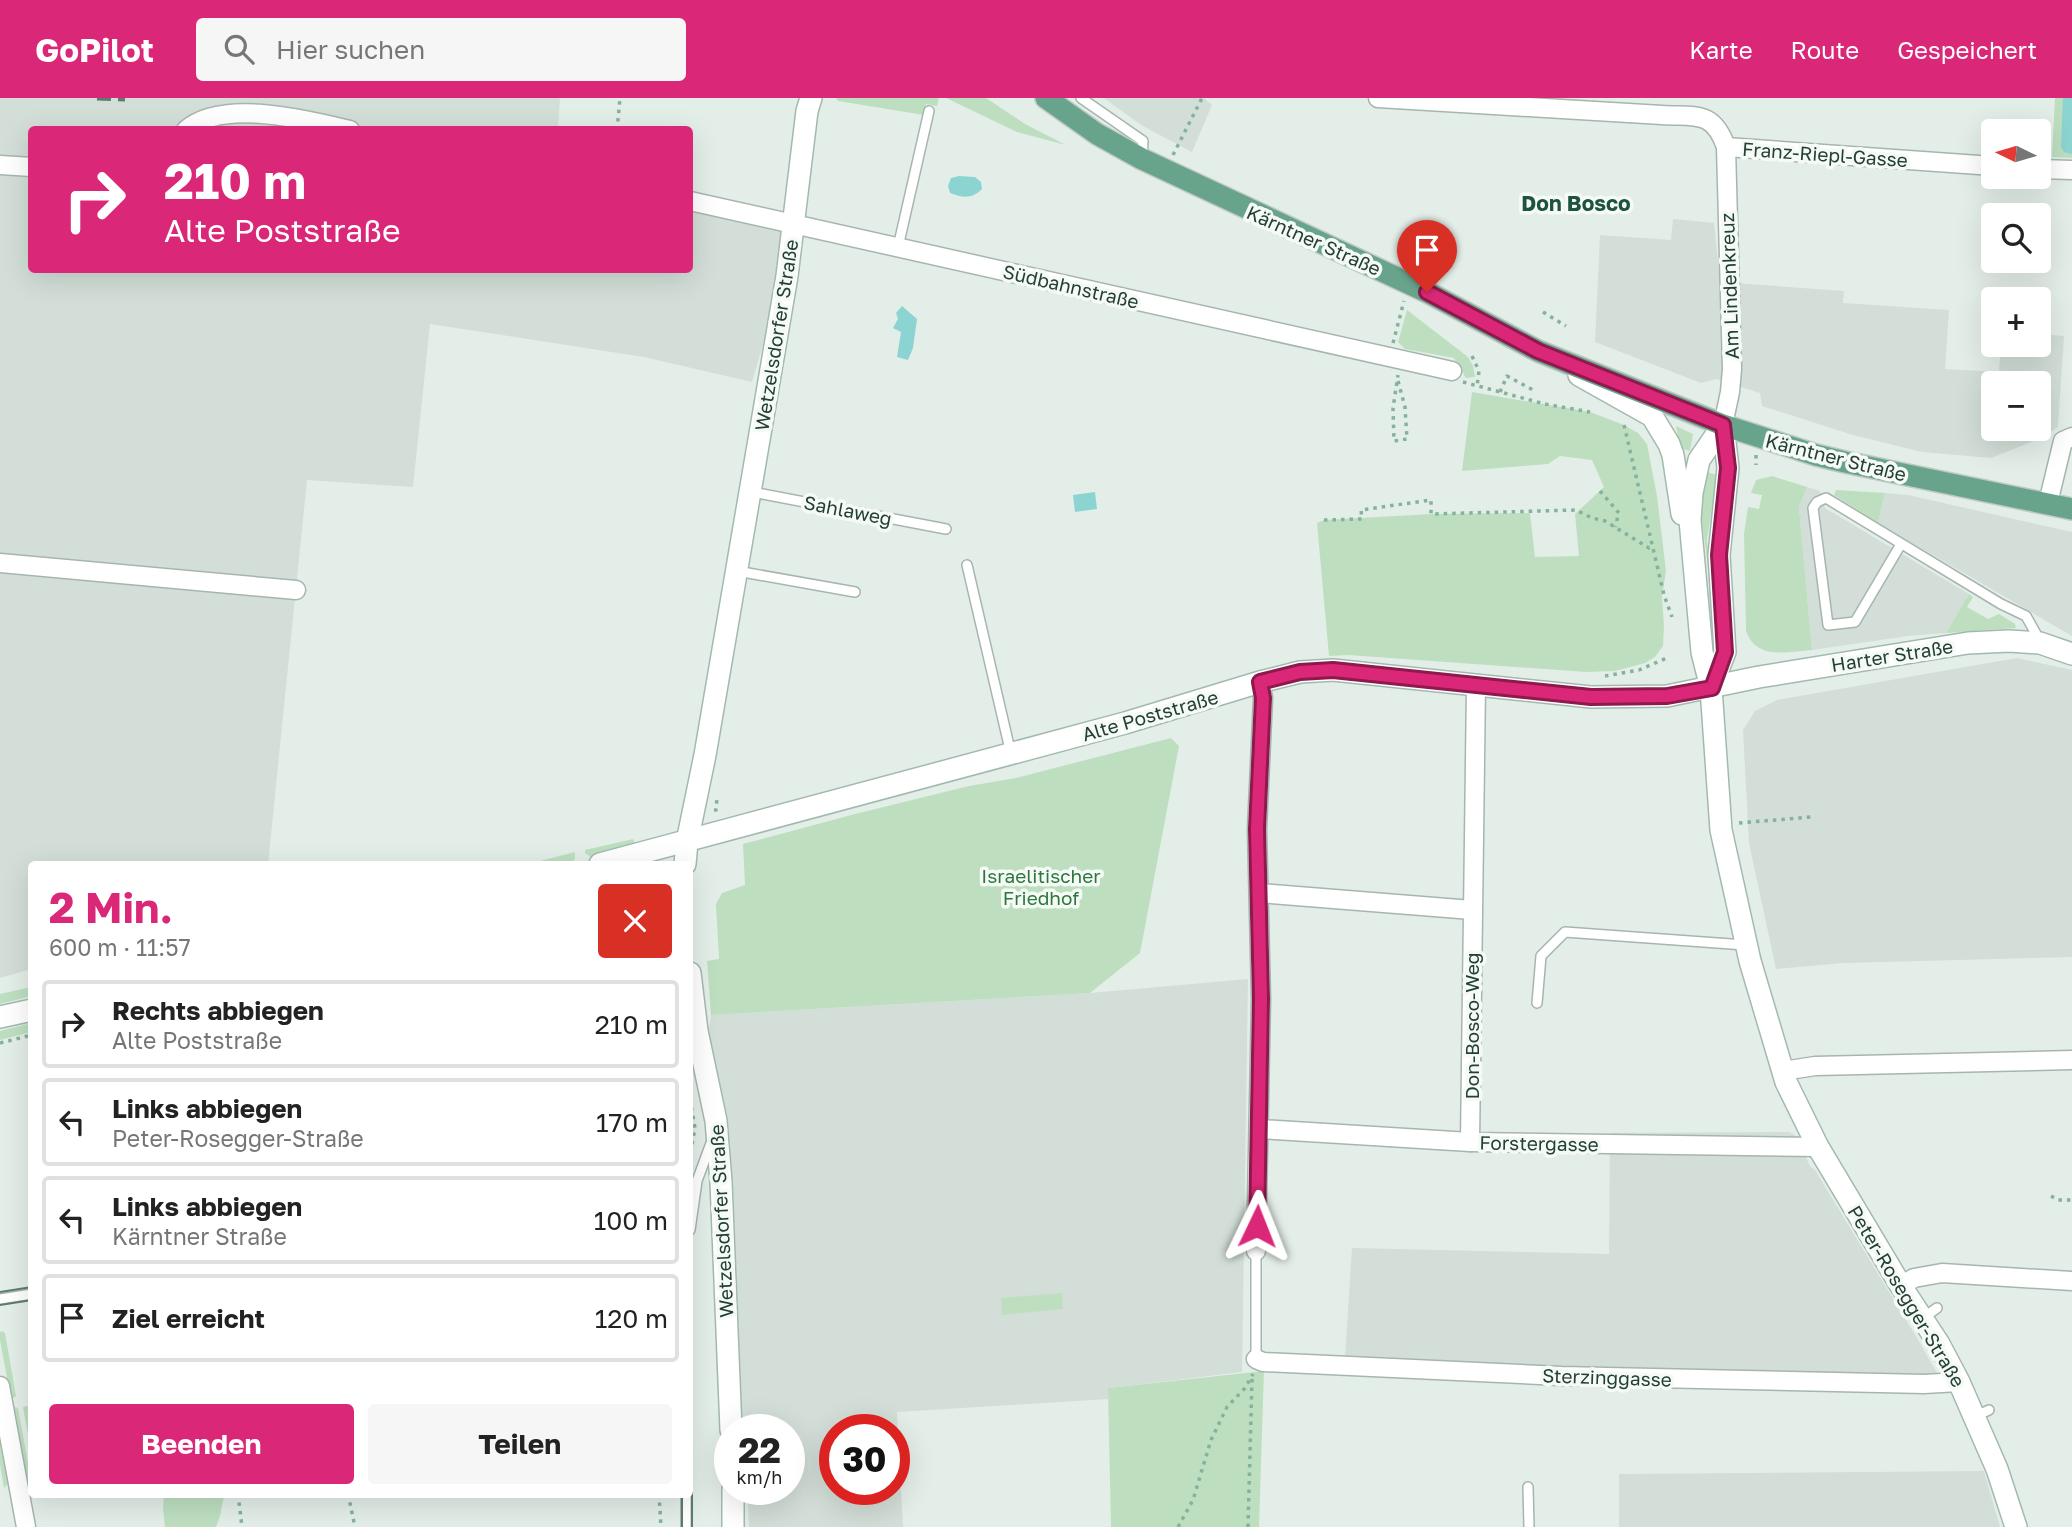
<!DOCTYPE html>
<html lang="de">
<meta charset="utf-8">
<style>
body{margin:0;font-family:"Golos Text",sans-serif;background:#f6f6f6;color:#222;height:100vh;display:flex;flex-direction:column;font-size:26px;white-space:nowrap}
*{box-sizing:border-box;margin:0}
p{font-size:23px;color:#767676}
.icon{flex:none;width:38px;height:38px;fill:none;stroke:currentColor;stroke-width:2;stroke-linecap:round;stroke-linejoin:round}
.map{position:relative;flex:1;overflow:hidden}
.side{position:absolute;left:28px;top:763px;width:665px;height:637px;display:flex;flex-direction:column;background:#fff;border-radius:7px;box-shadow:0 7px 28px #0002}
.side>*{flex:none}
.banner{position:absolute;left:28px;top:28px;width:665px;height:147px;border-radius:7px;box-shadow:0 7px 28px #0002;background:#db2777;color:#fff;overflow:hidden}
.needle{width:46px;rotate:275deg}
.buttons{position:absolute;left:1981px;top:21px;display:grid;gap:14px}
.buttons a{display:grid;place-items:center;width:70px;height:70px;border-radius:7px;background:#fff;box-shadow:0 7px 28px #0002;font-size:35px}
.speed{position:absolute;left:714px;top:1316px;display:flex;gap:14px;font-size:35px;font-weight:700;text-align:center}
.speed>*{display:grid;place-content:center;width:91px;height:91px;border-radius:50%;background:#fff;box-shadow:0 7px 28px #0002;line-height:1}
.speed small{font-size:18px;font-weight:400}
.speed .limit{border:10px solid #d22;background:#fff;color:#111}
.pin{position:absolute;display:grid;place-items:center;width:60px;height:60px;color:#fff;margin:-72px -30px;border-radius:50% 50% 50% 0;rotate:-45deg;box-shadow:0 0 7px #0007}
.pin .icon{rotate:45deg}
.me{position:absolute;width:77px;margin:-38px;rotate:2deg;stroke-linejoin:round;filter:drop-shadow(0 0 5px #0008)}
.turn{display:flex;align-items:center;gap:24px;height:147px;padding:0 21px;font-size:32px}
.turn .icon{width:91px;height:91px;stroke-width:2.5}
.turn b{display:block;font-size:49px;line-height:60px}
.round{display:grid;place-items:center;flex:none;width:74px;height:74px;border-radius:7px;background:#f6f6f6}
.headline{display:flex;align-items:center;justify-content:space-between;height:119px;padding:0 21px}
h1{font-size:42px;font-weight:700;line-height:52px;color:#db2777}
.action{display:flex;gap:14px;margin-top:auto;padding:14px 21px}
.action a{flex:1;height:80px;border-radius:7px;background:#db2777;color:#fff;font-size:28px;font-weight:700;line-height:80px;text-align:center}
.action a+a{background:#f6f6f6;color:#222}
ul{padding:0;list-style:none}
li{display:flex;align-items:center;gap:21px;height:88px;margin:0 14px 10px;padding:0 7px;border:4px solid #e0e0e0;border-radius:7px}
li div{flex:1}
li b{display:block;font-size:26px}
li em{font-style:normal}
header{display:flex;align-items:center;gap:42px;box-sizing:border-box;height:98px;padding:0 35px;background:#db2777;color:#fff}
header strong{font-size:33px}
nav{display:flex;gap:38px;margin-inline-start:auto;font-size:24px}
.search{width:490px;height:63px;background:#f6f6f6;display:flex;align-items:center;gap:18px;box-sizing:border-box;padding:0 24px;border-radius:7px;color:#767676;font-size:26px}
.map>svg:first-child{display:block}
</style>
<header>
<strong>GoPilot</strong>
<div class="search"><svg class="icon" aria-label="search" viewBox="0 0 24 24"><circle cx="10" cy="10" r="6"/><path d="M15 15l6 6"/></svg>Hier suchen</div>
<nav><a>Karte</a><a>Route</a><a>Gespeichert</a></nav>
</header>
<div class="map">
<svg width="2072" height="1429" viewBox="0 0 2072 1429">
<rect width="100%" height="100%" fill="#e4eee8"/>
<g fill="#d2ded7" fill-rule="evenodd">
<path d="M 0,0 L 560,0 L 558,31 L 32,32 L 32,172 L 690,172 L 690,95 L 800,121 L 752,284 L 644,259 L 430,226 L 413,389 L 307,382 L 268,766 L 32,766 L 31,871 L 0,880 Z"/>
<path d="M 1104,0 L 1204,0 L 1212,7 L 1192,54 L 1141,27 Z"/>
<path d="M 1673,121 L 1714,125 L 1720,184 L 1844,193 L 1843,205 L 1949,212 L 1945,271 L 1999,274 L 2001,247 L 2039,247 L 2039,236 L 2064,238 L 2058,329 L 2039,341 L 1991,360 L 1922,354 L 1853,337 L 1762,308 L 1760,295 L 1716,281 L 1701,285 L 1595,244 L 1600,137 L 1671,142 ZM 1993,285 L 2039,285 L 2039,331 L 1993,331 Z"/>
<path d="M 1807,389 L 1820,393 L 1825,410 L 1969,496 L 1946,535 L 1908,538 L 1812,552 L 1799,409 Z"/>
<path d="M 1885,395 L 1908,397 L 2072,434 L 2072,538 L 1878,425 Z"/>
<path d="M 2017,560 L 2072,572 L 2072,859 L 1844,865 L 1776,871 L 1749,745 L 1743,632 L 1755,613 L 1777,602 Z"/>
<path d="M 1248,881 L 1242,1274 L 1109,1290 L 1108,1301 L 897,1314 L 903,1429 L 749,1429 L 747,1391 L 789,1391 L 789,1332 L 742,1332 L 730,1082 L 709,932 L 711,917 L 1090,895 ZM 835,1332 L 894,1332 L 894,1391 L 835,1391 Z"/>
<path d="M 1789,1034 L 1795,1037 L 1810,1068 L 1815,1072 L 1917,1240 L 1938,1277 L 1943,1292 L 1344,1276 L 1352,1150 L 1609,1156 L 1610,1035 Z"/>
<path d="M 1984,1373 L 2000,1429 L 1619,1429 L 1619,1376 Z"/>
</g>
<g fill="#bddfc0">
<path d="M 836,0 L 939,0 L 937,8 L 926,6 L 924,17 L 838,3 Z"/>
<path d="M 946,0 L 986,0 L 1025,26 L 1066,47 L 1017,34 Z"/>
<path d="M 2055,0 L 2072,0 L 2072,60 L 2052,59 Z"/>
<path d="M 1407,212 L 1468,259 L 1473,268 L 1475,279 L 1466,280 L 1454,260 L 1405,251 L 1398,244 Z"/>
<path d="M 1472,294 L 1590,314 L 1624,327 L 1638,335 L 1647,346 L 1657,398 L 1666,473 L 1662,499 L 1664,528 L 1663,548 L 1655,559 L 1645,565 L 1615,573 L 1586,574 L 1348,557 L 1329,558 L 1317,425 L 1324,422 L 1431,416 L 1530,415 L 1535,459 L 1579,458 L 1575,416 L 1604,389 L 1592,362 L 1560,358 L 1548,366 L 1462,373 Z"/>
<path d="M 1676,328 L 1693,336 L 1690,353 L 1680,350 Z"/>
<path d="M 1707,374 L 1717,377 L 1707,442 L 1718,548 L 1702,423 L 1702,403 Z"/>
<path d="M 1772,378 L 1807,389 L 1799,409 L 1812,552 C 1787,554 1756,562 1746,533 L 1744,436 L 1748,409 L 1759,411 L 1762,397 L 1751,395 L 1756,382 Z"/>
<path d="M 1836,392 L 1885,395 L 1878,425 L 1834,397 Z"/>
<path d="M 1969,496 L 1973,499 L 1967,509 L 1988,521 L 1999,516 L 2015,526 L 2016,530 L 1946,535 Z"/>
<path d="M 1171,640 L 1179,648 L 1140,855 L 1090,895 L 711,917 L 707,863 L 719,861 L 716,806 L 722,795 L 745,787 L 743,746 L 855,716 L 969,688 L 1016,680 Z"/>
<path d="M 633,741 L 636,748 L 591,759 L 585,755 L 585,752 Z"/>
<path d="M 575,754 L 575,761 L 571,764 L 541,766 L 540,763 Z"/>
<path d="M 31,889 L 31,898 L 0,906 L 0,896 Z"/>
<path d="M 31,925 L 31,934 L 0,942 L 0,933 Z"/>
<path d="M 1062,1195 L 1063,1211 L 1002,1217 L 1001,1200 Z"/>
<path d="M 2,1233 L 5,1235 L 16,1298 L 11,1302 L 0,1242 L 0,1234 Z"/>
<path d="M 1264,1273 L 1259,1429 L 1111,1429 L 1108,1290 Z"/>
<path d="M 31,1307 L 32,1308 L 31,1353 L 23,1309 Z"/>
<path d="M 14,1309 L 18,1310 L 31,1382 L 25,1379 L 12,1310 Z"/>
<path d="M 0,1330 L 10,1384 L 4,1390 L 0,1367 Z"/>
<path d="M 164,1397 L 224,1397 L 220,1418 L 216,1429 L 165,1429 L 163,1411 Z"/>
</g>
<g fill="#8cd4d2">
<path d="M 2063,0 L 2072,0 L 2072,56 L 2064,54 L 2061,49 Z"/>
<path d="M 959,78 L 975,79 L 981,84 L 982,91 C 972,101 963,100 950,95 L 948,88 L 951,80 Z"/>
<path d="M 902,208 L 917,221 L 913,250 L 908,262 L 897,259 L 901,234 L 893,230 L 898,221 L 896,215 Z"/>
<path d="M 1095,394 L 1097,411 L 1075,414 L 1073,397 Z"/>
</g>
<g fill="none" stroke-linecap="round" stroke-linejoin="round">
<g stroke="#a6b6ae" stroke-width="12">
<g id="lane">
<path d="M 1081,0 L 1143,43 L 1142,60"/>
<path d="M 898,149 L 929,13"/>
<path d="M 752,394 L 946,431"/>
<path d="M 1901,446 L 1855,524 L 1828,527 L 1813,410 L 1817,404 L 1826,400 L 2001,506 L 2026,518 L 2040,543"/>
<path d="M 967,467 L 1011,656"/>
<path d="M 737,473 L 855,494"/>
<path d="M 1537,905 L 1541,858 L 1565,834 L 1745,847"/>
<path d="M 690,1132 L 697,1083 L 711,1045"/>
<path d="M 0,1201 L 32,1196"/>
<path d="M 1923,1220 L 1937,1210"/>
<path d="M 1256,1261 L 1256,1153"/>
<path d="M 1976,1318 L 1989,1312"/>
<path d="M 1528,1389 L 1529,1429"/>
<path d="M 686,1429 L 686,1396"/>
</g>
</g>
<g stroke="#a6b6ae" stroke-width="21">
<g id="street">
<path d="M 1378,0 L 1662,17 C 1696,19 1713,12 1726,49 L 1732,271 L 1730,294 L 1723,327"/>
<path d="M 186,32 C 223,0 306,22 350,32"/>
<path d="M 1726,49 L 1993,68"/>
<path d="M 0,67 L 32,69"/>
<path d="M 2039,71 L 2072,72"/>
<path d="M 690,103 L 1452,273"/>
<path d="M 2048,405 L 2063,343 L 2072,339"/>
<path d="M 0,465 L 296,492"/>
<path d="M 1259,795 L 1472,812"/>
<path d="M 1783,973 L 1815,968 L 2072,962"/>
<path d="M 1260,1031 L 1470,1044 L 1818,1049"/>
<path d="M 1470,1044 L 1476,587"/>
<path d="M 1256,1153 L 1261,901 L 1257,731 L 1263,600 L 1260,584"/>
<path d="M 1901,1188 L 1914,1180 L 1942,1175 L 2072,1183"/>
<path d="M 1256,1261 L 1263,1264 L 1561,1278 L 1924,1286 L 1959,1284"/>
<path d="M 0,1288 L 26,1429"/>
</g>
</g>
<g stroke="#a2baae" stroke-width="24">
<g id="secondary">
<path d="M 1579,277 L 1652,318 L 1669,346 L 1673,357 L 1682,416"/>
<path d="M 1723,327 L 1699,362 L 1692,395 L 1690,422 L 1702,554 L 1711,590 L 1721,732 L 1750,863 L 1786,984 L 1818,1049 L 1901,1188 L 1939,1246 L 1959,1284 L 1997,1371 L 2016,1429"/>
<path d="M 1711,590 L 1725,554 L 1719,457 L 1728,370 L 1723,327"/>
<path d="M 600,766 L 1125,625 L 1260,584 L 1300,574 L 1333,572 L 1591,599 L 1667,598 L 1759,579 L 1968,545 L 2009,543 L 2040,545 L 2072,556"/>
<path d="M 685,766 L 687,744 L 705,657 L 787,178 L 807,13 L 811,0"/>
<path d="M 690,875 L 697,933 L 716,1023 L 721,1084 L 731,1332"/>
<path d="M 0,919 L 32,912"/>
<path d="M 733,1391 L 733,1429"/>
</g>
</g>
<g stroke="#c1cac6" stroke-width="24">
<path id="primary" d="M 1046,0 L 1097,36 L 1142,61 L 1427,194 L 1538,253 L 1723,327 L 1816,357 L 1845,364 L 2072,411"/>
</g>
<g stroke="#84b29c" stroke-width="3.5" stroke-dasharray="3.5 5" stroke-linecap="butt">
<path d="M 617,32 L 620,0"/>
<path d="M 1173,57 L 1202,0"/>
<path d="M 1543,214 L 1566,228"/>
<path d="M 1393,245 L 1404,203"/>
<path d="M 1472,258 L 1479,273 L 1477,288"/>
<path d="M 1398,283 L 1405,309 L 1407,341 L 1394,343 L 1393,310 L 1398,277"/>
<path d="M 1463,284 L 1545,306 L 1590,314"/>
<path d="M 1500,294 L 1507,278 L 1535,293"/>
<path d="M 1624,327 L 1664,497 L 1672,519"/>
<path d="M 1756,357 L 1756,367"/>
<path d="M 1600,393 L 1619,415 L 1615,429"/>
<path d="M 1324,422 L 1362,421 L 1361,412 L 1431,402 L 1431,416 L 1576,412 L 1592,420 L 1605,423 L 1649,450 L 1653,449"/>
<path d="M 1605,578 L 1639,572 L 1669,559"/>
<path d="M 714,712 L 716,712 L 717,700"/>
<path d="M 1739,725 L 1811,719"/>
<path d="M 0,945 L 32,937"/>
<path d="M 690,1001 L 695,1030 L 690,1057"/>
<path d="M 2051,1098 L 2058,1102 L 2072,1102"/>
<path d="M 238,1396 L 242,1429"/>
<path d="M 348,1396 L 355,1429"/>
<path d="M 659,1396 L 661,1429"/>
<path d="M 1178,1429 L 1193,1402 L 1211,1342 L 1227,1309 L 1245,1290 L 1253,1276"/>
<path d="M 1248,1429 L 1252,1281"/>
</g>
<use href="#lane" stroke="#fff" stroke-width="9"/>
<use href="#street" stroke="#fff" stroke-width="18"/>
<use href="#secondary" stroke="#fff" stroke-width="21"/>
<use href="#primary" stroke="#68a48b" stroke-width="21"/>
<g stroke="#5e7c6e" stroke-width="2">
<path d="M 690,1168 L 692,1190 L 692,1429"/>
<path d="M 0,1194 L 32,1189"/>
<path d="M 0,1207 L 32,1202"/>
<path d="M 682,1396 L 682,1429"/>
</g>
<path stroke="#5e7c6e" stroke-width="5" stroke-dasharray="14 7" stroke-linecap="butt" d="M 97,0 L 125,1"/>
</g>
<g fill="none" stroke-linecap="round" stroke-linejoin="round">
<g stroke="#8e194d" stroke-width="18">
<path id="route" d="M 1257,1128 L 1261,901 L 1257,731 L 1263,600 L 1260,584 L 1300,574 L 1333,572 L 1591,599 L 1667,598 L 1712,590 L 1725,554 L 1719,457 L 1728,370 L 1723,327 L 1538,253 L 1427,194"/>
</g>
<use href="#route" stroke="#db2777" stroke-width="12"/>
</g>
<g text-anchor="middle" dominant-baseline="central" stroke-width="7" stroke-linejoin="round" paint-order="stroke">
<g font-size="19" fill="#234033" stroke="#f5faf7">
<text transform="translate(1825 56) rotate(4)">Franz-Riepl-Gasse</text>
<text transform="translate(1314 142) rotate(24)">Kärntner Straße</text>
<text transform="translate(1071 188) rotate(13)">Südbahnstraße</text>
<text transform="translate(1729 188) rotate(-92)">Am Lindenkreuz</text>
<text transform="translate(776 237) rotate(-81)">Wetzelsdorfer Straße</text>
<text transform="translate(1836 359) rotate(14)">Kärntner Straße</text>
<text transform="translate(848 412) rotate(11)">Sahlaweg</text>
<text transform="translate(1892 557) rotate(-9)">Harter Straße</text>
<text transform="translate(1150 617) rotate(-16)">Alte Poststraße</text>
<text transform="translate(1471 928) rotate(-90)">Don-Bosco-Weg</text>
<text transform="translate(1539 1045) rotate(1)">Forstergasse</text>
<text transform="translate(721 1123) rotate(-93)">Wetzelsdorfer Straße</text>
<text transform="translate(1907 1198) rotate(59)">Peter-Rosegger-Straße</text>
<text transform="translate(1607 1279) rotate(2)">Sterzinggasse</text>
</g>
<g font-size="19" fill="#2c783c" stroke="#f5faf7">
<text x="1041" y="777">Israelitischer<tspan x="1041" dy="22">Friedhof</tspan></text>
</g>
<g font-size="21" font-weight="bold" fill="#1e533d" stroke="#f5faf7">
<text x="1576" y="105">Don Bosco</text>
</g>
</g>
</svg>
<div class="buttons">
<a><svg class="needle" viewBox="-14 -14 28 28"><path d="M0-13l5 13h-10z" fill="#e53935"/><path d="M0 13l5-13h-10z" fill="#767676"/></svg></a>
<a><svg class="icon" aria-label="search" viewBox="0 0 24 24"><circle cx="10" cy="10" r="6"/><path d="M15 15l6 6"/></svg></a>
<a>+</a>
<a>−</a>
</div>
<div class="speed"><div>22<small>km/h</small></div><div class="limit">30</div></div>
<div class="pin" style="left:1427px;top:194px;background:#d93025"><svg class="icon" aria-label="arrive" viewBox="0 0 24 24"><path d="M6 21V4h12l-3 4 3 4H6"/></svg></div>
<svg class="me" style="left:1257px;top:1128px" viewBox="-20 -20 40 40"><path d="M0-17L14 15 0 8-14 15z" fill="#db2777" stroke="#fff" stroke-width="4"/></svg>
<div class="banner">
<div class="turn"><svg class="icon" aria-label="right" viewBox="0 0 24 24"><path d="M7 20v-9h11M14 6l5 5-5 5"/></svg><div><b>210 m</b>Alte Poststraße</div></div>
</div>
<section class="side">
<div class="headline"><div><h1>2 Min.</h1><p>600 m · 11:57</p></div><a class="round" style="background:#d93025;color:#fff"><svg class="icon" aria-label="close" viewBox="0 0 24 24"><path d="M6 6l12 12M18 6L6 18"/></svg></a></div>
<ul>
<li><svg class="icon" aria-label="right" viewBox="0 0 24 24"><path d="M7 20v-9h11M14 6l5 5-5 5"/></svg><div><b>Rechts abbiegen</b><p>Alte Poststraße</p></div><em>210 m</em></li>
<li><svg class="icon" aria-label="left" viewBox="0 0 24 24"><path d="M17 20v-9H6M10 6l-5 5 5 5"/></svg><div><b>Links abbiegen</b><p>Peter-Rosegger-Straße</p></div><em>170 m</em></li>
<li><svg class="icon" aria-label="left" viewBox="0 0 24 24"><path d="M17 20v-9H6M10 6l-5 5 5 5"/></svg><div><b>Links abbiegen</b><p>Kärntner Straße</p></div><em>100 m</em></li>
<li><svg class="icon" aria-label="arrive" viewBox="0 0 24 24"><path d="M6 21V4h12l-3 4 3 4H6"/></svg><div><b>Ziel erreicht</b></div><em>120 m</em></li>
</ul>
<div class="action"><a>Beenden</a><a>Teilen</a></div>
</section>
</div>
